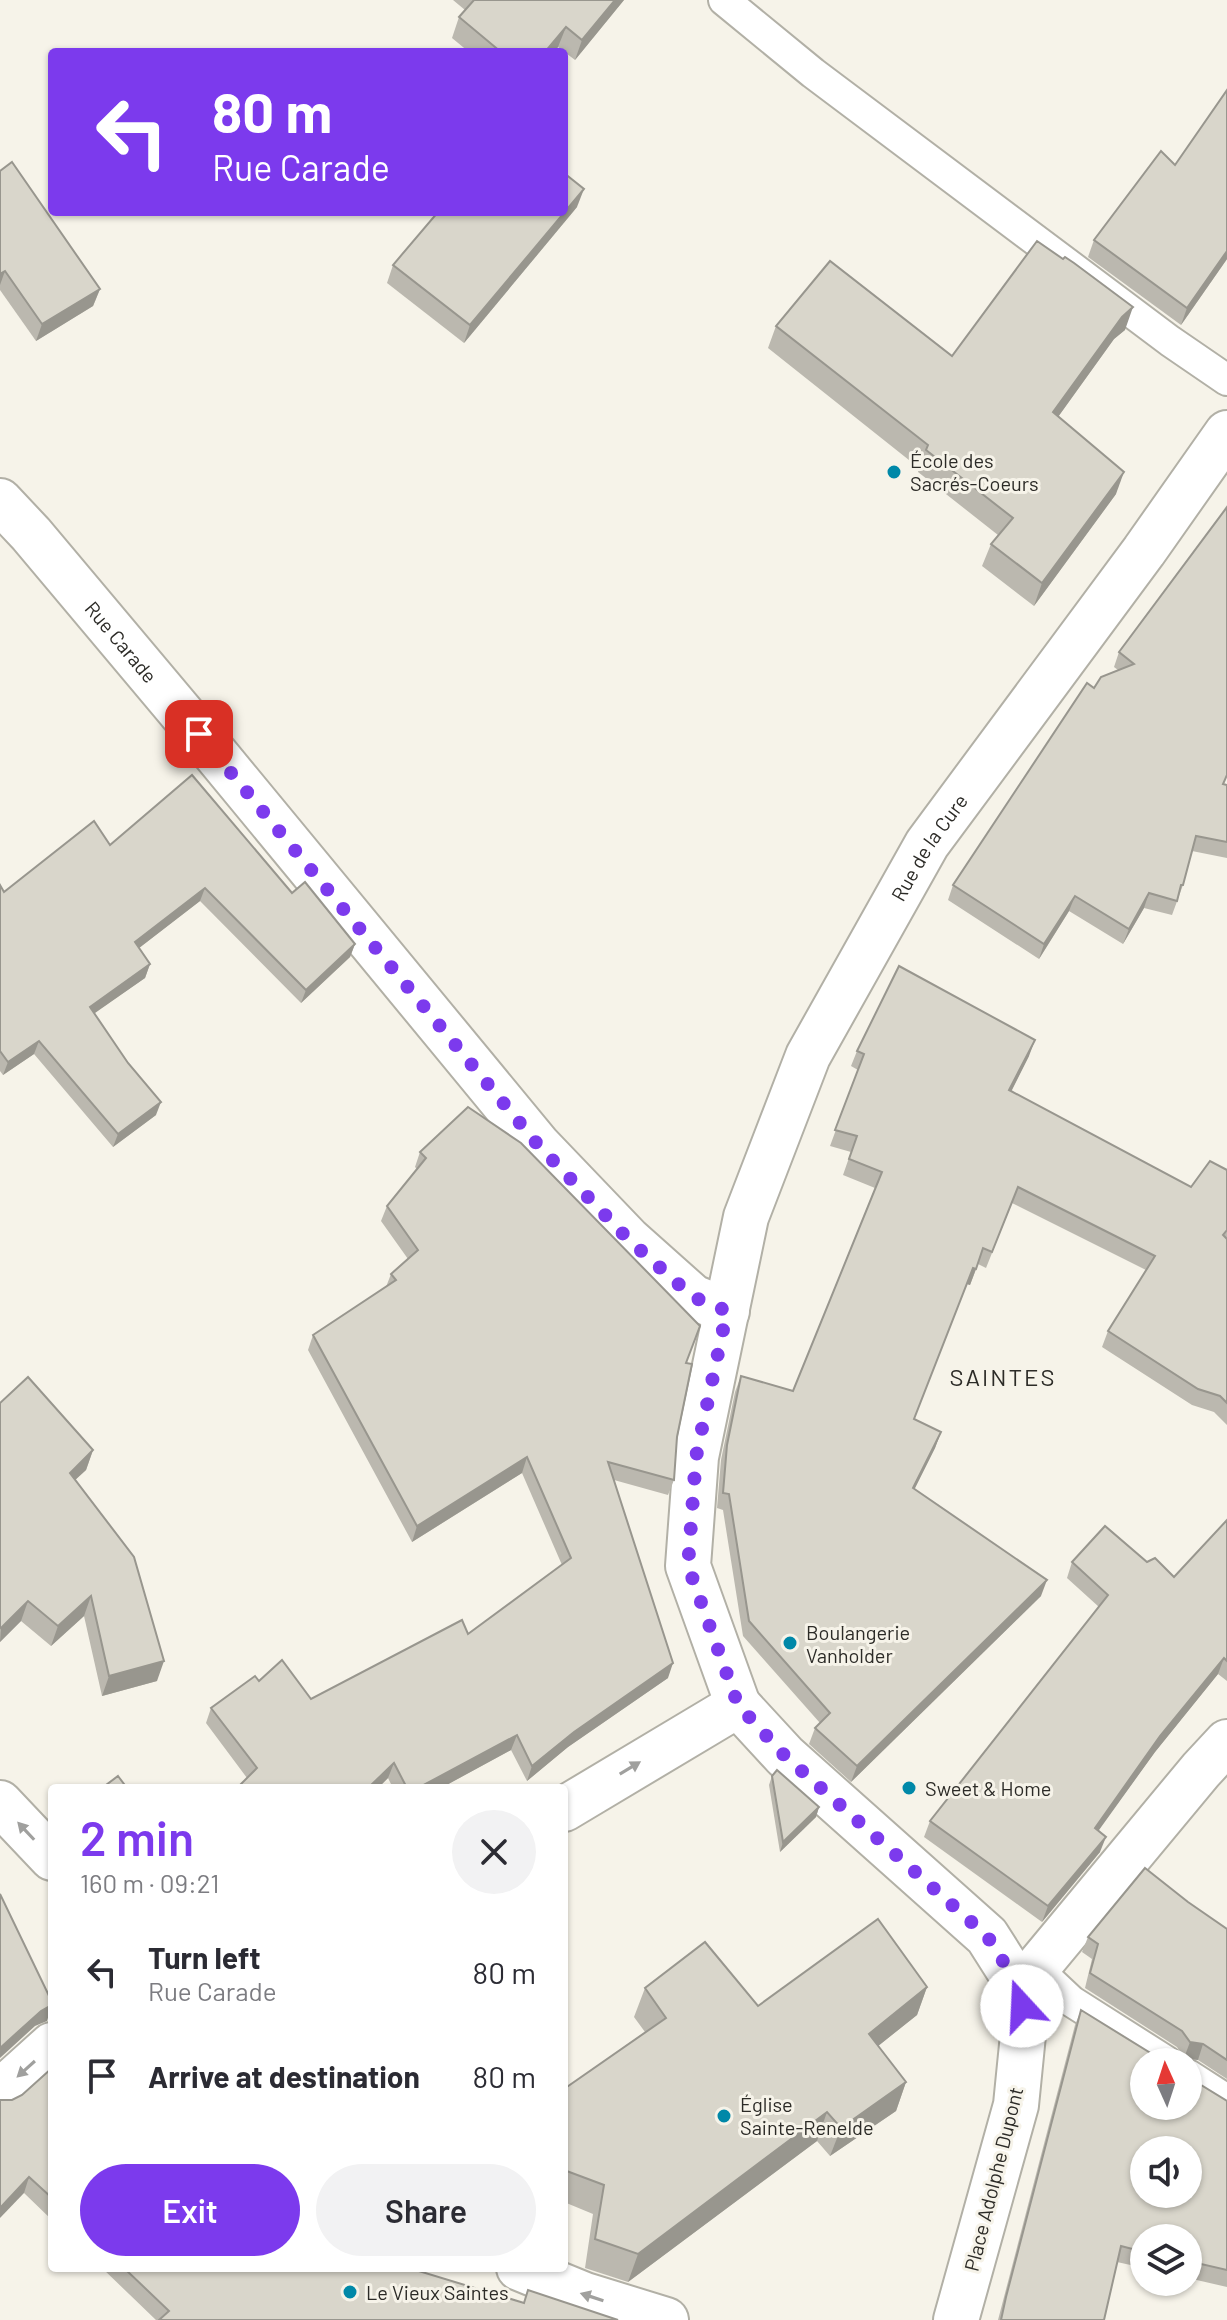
<!DOCTYPE html>
<meta charset="utf-8">
<style>
body{margin:0;font-family:Barlow,sans-serif;background:#f2f2f3;color:#2b2b33;height:100vh;display:flex;flex-direction:column;font-size:30px;white-space:nowrap}
*{box-sizing:border-box;margin:0}
p{font-size:26px;color:#7c7c81}
.icon{flex:none;width:44px;height:44px;fill:none;stroke:currentColor;stroke-width:2;stroke-linecap:round;stroke-linejoin:round}
.map{position:relative;flex:1;overflow:hidden}
.details{position:absolute;left:48px;top:1784px;width:520px;height:488px;display:flex;flex-direction:column;background:#fff;border-radius:8px;box-shadow:0 2px 6px #0004}
.details>*{flex:none}
.banner{position:absolute;left:48px;top:48px;width:520px;height:168px;border-radius:8px;box-shadow:0 2px 6px #0004;background:#7c3aed;color:#fff;overflow:hidden}
.needle{width:52px;rotate:357deg}
.buttons{position:absolute;left:1130px;top:2048px;display:grid;gap:16px}
.buttons a{display:grid;place-items:center;width:72px;height:72px;border-radius:50%;background:#fff;box-shadow:0 2px 6px #0004;font-size:40px}
.pin{position:absolute;display:grid;place-items:center;width:68px;height:68px;color:#fff;margin:-34px;border-radius:16px;box-shadow:0 4px 12px #0006}
.me{position:absolute;width:88px;margin:-44px;rotate:340deg;stroke-linejoin:round;filter:drop-shadow(0 0 6px #0008)}
.turn{display:flex;align-items:center;gap:28px;height:168px;padding:0 32px;font-size:36px}
.turn .icon{width:104px;height:104px;stroke-width:2.5}
.turn b{display:block;font-size:56px;line-height:68px}
.round{display:grid;place-items:center;flex:none;width:84px;height:84px;border-radius:42px;background:#f2f2f3}
.headline{display:flex;align-items:center;justify-content:space-between;height:136px;padding:0 32px}
h1{font-size:48px;font-weight:600;line-height:60px;color:#7c3aed}
.primary-button{display:flex;gap:16px;margin-top:auto;padding:16px 32px}
.primary-button a{flex:1;height:92px;border-radius:48px;background:#7c3aed;color:#fff;font-size:32px;font-weight:600;line-height:92px;text-align:center}
.primary-button a+a{background:#f2f2f3;color:#2b2b33}
ul{padding:0;list-style:none}
li{display:flex;align-items:center;gap:24px;height:104px;padding:0 32px}
li div{flex:1}
li b{display:block;font-size:30px}
li em{font-style:normal}
.map>svg:first-child{display:block}
</style>
<div class="map">
<svg width="1227" height="2320" viewBox="0 0 1227 2320">
<rect width="100%" height="100%" fill="#f6f3e9"/>
<g fill="none" stroke-linecap="round" stroke-linejoin="round">
<g stroke="#b2b0a6" stroke-width="34">
<g id="lane">
<path d="M 724,0 L 813,73 L 1170,341 L 1227,380"/>
<path d="M 1037,1969 L 1071,2001 L 1167,2062"/>
<path d="M 1188,2075 L 1227,2100"/>
</g>
</g>
<g stroke="#b2b0a6" stroke-width="48">
<g id="street">
<path id="s1" d="M 0,501 L 31,534 L 199,734 L 538,1145 L 629,1240 L 693,1297 L 727,1311"/>
<path id="s2" d="M 738,1705 L 688,1566 L 696,1457 L 746,1217 L 808,1056 L 927,844 L 1144,551 L 1227,433"/>
<path d="M 0,1803 L 52,1858"/>
<path d="M 564,1809 L 738,1705 L 785,1756 L 987,1936 L 1020,1988 L 1024,2025 L 1016,2105 L 956,2320"/>
<path d="M 1020,1988 L 1201,1770 L 1227,1742"/>
<path d="M 0,2092 L 52,2045"/>
<path d="M 519,2268 L 585,2295 L 666,2320"/>
</g>
</g>
<use href="#lane" stroke="#fff" stroke-width="30"/>
<use href="#street" stroke="#fff" stroke-width="44"/>
</g>
<g fill="#bbb8af">
<path d="M 453,0 L 624,0 L 575,60 L 558,47 L 554,52 L 469,52 L 452,38 L 459,17 L 465,10 Z"/>
<path d="M 0,171 L 100,289 L 93,306 L 36,341 L 0,290 Z"/>
<path d="M 577,207 L 464,343 L 387,283 L 393,265 Z"/>
<path d="M 1094,240 L 1227,259 L 1181,325 L 1088,257 Z"/>
<path d="M 776,326 L 952,356 L 1125,330 L 1114,339 L 1058,417 L 1116,494 L 1034,606 L 982,566 L 991,544 L 998,535 L 918,472 L 919,468 L 768,348 Z"/>
<path d="M 1227,507 L 1224,784 L 1227,785 L 1227,858 L 1192,851 L 1183,885 L 1172,915 L 1144,908 L 1123,944 L 1069,911 L 1039,959 L 948,900 L 953,885 L 1094,688 L 1118,670 L 1114,667 L 1119,652 Z"/>
<path d="M 110,845 L 292,893 L 355,944 L 350,957 L 301,1003 L 200,901 L 139,948 L 150,964 L 145,978 L 94,1013 L 156,1115 L 113,1147 L 34,1054 L 3,1075 L 0,1071 L 0,885 L 4,892 Z"/>
<path d="M 857,1051 L 1029,1056 L 1011,1091 L 1191,1187 L 1227,1170 L 1227,1425 L 1214,1412 L 1192,1405 L 1102,1347 L 1108,1331 L 1146,1270 L 1012,1203 L 986,1268 L 978,1264 L 970,1285 L 967,1284 L 914,1419 L 941,1432 L 935,1448 L 914,1490 L 1041,1596 L 851,1782 L 809,1744 L 815,1728 L 820,1723 L 743,1636 L 723,1510 L 717,1508 L 721,1460 L 735,1392 L 741,1376 L 793,1391 L 875,1188 L 843,1175 L 851,1152 L 830,1146 L 858,1070 L 851,1066 Z"/>
<path d="M 420,1152 L 686,1363 L 677,1437 L 674,1480 L 668,1495 L 614,1480 L 668,1678 L 568,1747 L 527,1781 L 511,1750 L 441,1788 L 393,1788 L 388,1778 L 378,1788 L 237,1788 L 247,1778 L 206,1723 L 211,1708 L 259,1681 L 311,1699 L 468,1634 L 562,1565 L 522,1473 L 412,1542 L 308,1350 L 313,1335 L 386,1287 L 391,1274 L 408,1259 L 381,1221 L 387,1206 L 417,1169 L 415,1167 Z"/>
<path d="M 0,1403 L 93,1450 L 86,1470 L 75,1480 L 157,1681 L 102,1696 L 84,1616 L 51,1646 L 21,1621 L 0,1642 Z"/>
<path d="M 1227,1520 L 1227,1681 L 1218,1674 L 1155,1752 L 1098,1830 L 1100,1852 L 1042,1922 L 924,1837 L 930,1821 L 1099,1607 L 1067,1578 L 1072,1562 L 1147,1562 L 1174,1577 Z"/>
<path d="M 772,1776 L 819,1807 L 816,1817 L 780,1852 L 769,1785 Z"/>
<path d="M 1188,1902 L 1227,1929 L 1227,2079 L 1198,2060 L 1184,2058 L 1177,2047 L 1085,1988 L 1092,1959 L 1082,1952 L 1088,1937 Z"/>
<path d="M 927,1987 L 917,2015 L 878,2046 L 906,2082 L 896,2111 L 830,2156 L 817,2141 L 628,2282 L 585,2268 L 593,2214 L 564,2202 L 564,2089 L 645,2032 L 634,2017 L 645,1988 L 758,2006 Z"/>
<path d="M 1081,2010 L 1223,2100 L 1227,2101 L 1227,2287 L 1188,2278 L 1188,2238 L 1144,2238 L 1144,2268 L 1117,2262 L 1104,2320 L 998,2320 L 1075,2025 Z"/>
<path d="M 52,2068 L 52,2220 L 24,2193 L 12,2100 L 22,2095 Z"/>
<path d="M 102,2268 L 409,2268 L 524,2303 L 528,2290 L 618,2320 L 156,2320 Z"/>
</g>
<g fill="#98968e">
<path d="M 615,0 L 624,0 L 575,60 L 582,40 Z"/>
<path d="M 566,27 L 558,47 L 554,52 L 545,52 Z"/>
<path d="M 584,189 L 577,207 L 464,343 L 470,325 Z"/>
<path d="M 1227,251 L 1227,259 L 1181,325 L 1187,308 Z"/>
<path d="M 5,271 L 0,285 L 0,274 Z"/>
<path d="M 100,289 L 93,306 L 36,341 L 42,324 Z"/>
<path d="M 1133,307 L 1125,330 L 1114,339 L 1045,435 L 1053,412 L 1122,317 Z"/>
<path d="M 1124,472 L 1116,494 L 1034,606 L 1042,583 Z"/>
<path d="M 205,888 L 200,901 L 130,955 L 135,942 Z"/>
<path d="M 1149,893 L 1144,908 L 1123,944 L 1129,929 Z"/>
<path d="M 1075,896 L 1069,911 L 1039,959 L 1044,944 Z"/>
<path d="M 355,944 L 350,957 L 301,1003 L 306,990 Z"/>
<path d="M 150,964 L 145,978 L 85,1020 L 90,1007 Z"/>
<path d="M 1035,1040 L 1029,1056 L 1004,1106 L 1009,1090 Z"/>
<path d="M 39,1041 L 34,1054 L 3,1075 L 8,1062 Z"/>
<path d="M 161,1102 L 156,1115 L 113,1147 L 118,1134 Z"/>
<path d="M 973,1268 L 976,1269 L 970,1285 L 967,1284 Z"/>
<path d="M 941,1432 L 935,1448 L 907,1504 L 913,1488 Z"/>
<path d="M 93,1450 L 86,1470 L 62,1492 L 70,1473 Z"/>
<path d="M 527,1457 L 522,1473 L 412,1542 L 417,1526 Z"/>
<path d="M 1047,1580 L 1041,1596 L 851,1782 L 857,1766 Z"/>
<path d="M 91,1596 L 84,1616 L 51,1646 L 58,1626 Z"/>
<path d="M 28,1601 L 21,1621 L 0,1642 L 1,1628 Z"/>
<path d="M 1224,1658 L 1218,1674 L 1155,1752 L 1089,1844 L 1095,1828 L 1160,1736 Z"/>
<path d="M 164,1661 L 157,1681 L 102,1696 L 109,1676 Z"/>
<path d="M 673,1663 L 668,1678 L 568,1747 L 527,1781 L 532,1766 L 574,1732 Z"/>
<path d="M 517,1735 L 511,1750 L 441,1788 L 418,1788 Z"/>
<path d="M 394,1763 L 388,1778 L 378,1788 L 368,1788 Z"/>
<path d="M 819,1807 L 816,1817 L 780,1852 L 783,1842 Z"/>
<path d="M 1106,1837 L 1100,1852 L 1042,1922 L 1048,1906 Z"/>
<path d="M 927,1987 L 917,2015 L 858,2062 L 869,2034 Z"/>
<path d="M 52,2005 L 47,2021 L 35,2026 L 0,2058 L 0,2048 L 41,2011 Z"/>
<path d="M 1190,2042 L 1203,2044 L 1198,2060 L 1184,2058 Z"/>
<path d="M 906,2082 L 896,2111 L 830,2156 L 841,2128 Z"/>
<path d="M 827,2112 L 817,2141 L 628,2282 L 638,2254 Z"/>
<path d="M 29,2177 L 24,2193 L 0,2218 L 0,2208 Z"/>
</g>
<g fill="#d9d6cb" stroke="#98968e" stroke-width="2" fill-rule="evenodd">
<path d="M 474,0 L 615,0 L 582,40 L 566,27 L 545,52 L 501,52 L 459,17 Z"/>
<path d="M 1227,90 L 1227,251 L 1187,308 L 1094,240 L 1161,151 L 1175,165 Z"/>
<path d="M 12,162 L 100,289 L 42,324 L 5,271 L 0,274 L 0,171 Z"/>
<path d="M 564,173 L 584,189 L 470,325 L 393,265 L 438,212 L 564,212 Z"/>
<path d="M 1037,241 L 1063,259 L 1065,257 L 1074,263 L 1133,307 L 1122,317 L 1053,412 L 1124,472 L 1042,583 L 991,544 L 1013,518 L 926,450 L 928,445 L 776,326 L 830,261 L 952,356 Z"/>
<path d="M 1227,507 L 1227,775 L 1223,784 L 1227,785 L 1227,842 L 1196,836 L 1183,885 L 1181,885 L 1177,901 L 1149,893 L 1129,929 L 1075,896 L 1044,944 L 953,885 L 1087,683 L 1094,688 L 1101,677 L 1134,664 L 1119,652 Z"/>
<path d="M 192,775 L 292,893 L 305,882 L 355,944 L 306,990 L 205,888 L 135,942 L 150,964 L 90,1007 L 128,1063 L 161,1102 L 118,1134 L 39,1041 L 8,1062 L 0,1051 L 0,885 L 4,892 L 94,821 L 110,845 Z"/>
<path d="M 899,966 L 1035,1040 L 1009,1090 L 1191,1187 L 1210,1161 L 1227,1170 L 1227,1230 L 1223,1235 L 1227,1239 L 1227,1403 L 1220,1396 L 1198,1389 L 1108,1331 L 1155,1256 L 1018,1187 L 992,1252 L 983,1248 L 976,1269 L 973,1268 L 914,1419 L 941,1432 L 913,1488 L 1047,1580 L 857,1766 L 815,1728 L 830,1713 L 749,1621 L 729,1494 L 723,1493 L 727,1445 L 741,1376 L 793,1391 L 882,1172 L 849,1159 L 857,1136 L 835,1130 L 864,1054 L 857,1051 Z"/>
<path d="M 468,1107 L 521,1143 L 700,1326 L 686,1363 L 692,1364 L 677,1437 L 674,1480 L 608,1462 L 673,1663 L 574,1732 L 532,1766 L 517,1735 L 418,1788 L 407,1788 L 394,1763 L 368,1788 L 237,1788 L 257,1768 L 211,1708 L 255,1676 L 259,1681 L 282,1660 L 311,1699 L 462,1620 L 468,1634 L 571,1558 L 527,1457 L 417,1526 L 313,1335 L 396,1280 L 391,1274 L 418,1250 L 387,1206 L 426,1158 L 420,1152 Z"/>
<path d="M 28,1377 L 93,1450 L 70,1473 L 134,1557 L 164,1661 L 109,1676 L 91,1596 L 58,1626 L 28,1601 L 1,1628 L 0,1627 L 0,1403 Z"/>
<path d="M 1227,1520 L 1227,1661 L 1224,1658 L 1160,1736 L 1095,1828 L 1106,1837 L 1048,1906 L 930,1821 L 1108,1595 L 1072,1562 L 1105,1526 L 1147,1562 L 1155,1558 L 1174,1577 Z"/>
<path d="M 777,1770 L 819,1807 L 783,1842 L 772,1776 Z"/>
<path d="M 118,1776 L 127,1788 L 102,1788 Z"/>
<path d="M 1145,1868 L 1188,1902 L 1227,1929 L 1227,2060 L 1203,2044 L 1190,2042 L 1182,2031 L 1090,1973 L 1098,1944 L 1088,1937 Z"/>
<path d="M 0,1894 L 52,2002 L 52,2005 L 41,2011 L 0,2048 Z"/>
<path d="M 878,1919 L 927,1987 L 869,2034 L 906,2082 L 841,2128 L 827,2112 L 638,2254 L 595,2239 L 604,2185 L 564,2170 L 564,2089 L 666,2018 L 645,1988 L 705,1942 L 758,2006 Z"/>
<path d="M 1081,2010 L 1165,2062 L 1144,2062 L 1144,2106 L 1188,2106 L 1188,2077 L 1227,2101 L 1227,2270 L 1188,2261 L 1188,2238 L 1144,2238 L 1144,2252 L 1121,2246 L 1104,2320 L 1001,2320 L 1006,2297 ZM 1144,2150 L 1188,2150 L 1188,2194 L 1144,2194 Z"/>
<path d="M 52,2068 L 52,2198 L 29,2177 L 0,2208 L 0,2100 L 12,2100 L 22,2095 Z"/>
<path d="M 124,2268 L 409,2268 L 524,2303 L 528,2290 L 618,2320 L 159,2320 L 169,2311 Z"/>
</g>
<defs><path id="oneway-solid" d="M-6-.8H1V-3.2L6.5 0L1 3.2V.8H-6Z" transform="scale(2)"/></defs>
<g fill="#a0a09e">
<use href="#oneway-solid" transform="translate(630 1768) rotate(-31)"/>
<use href="#oneway-solid" transform="translate(26 1831) rotate(-133)"/>
<use href="#oneway-solid" transform="translate(26 2069) rotate(138)"/>
<use href="#oneway-solid" transform="translate(592 2297) rotate(-162)"/>
</g>
<g fill="none" stroke-linecap="round" stroke-linejoin="round">
<path stroke="#7c3aed" stroke-width="14" stroke-dasharray="0 25.2" d="M 199,734 L 538,1145 L 629,1240 L 693,1297 L 727,1311 L 696,1457 L 688,1566 L 738,1705 L 785,1756 L 987,1936 L 1020,1988 L 1022,2006"/>
</g>
<g fill="#0088a8" stroke="#f6f3e9" stroke-width="3">
<circle cx="894" cy="472" r="8"/>
<circle cx="790" cy="1643" r="8"/>
<circle cx="909" cy="1788" r="8"/>
<circle cx="724" cy="2116" r="8"/>
<circle cx="350" cy="2292" r="8"/>
</g>
<g text-anchor="middle" dominant-baseline="central" stroke-width="6" stroke-linejoin="round" paint-order="stroke">
<g font-size="20" fill="#2c2b27" stroke="#f6f3e9" text-anchor="start">
<text x="910" y="460">École des<tspan x="910" dy="23">Sacrés-Coeurs</tspan></text>
<text x="806" y="1632">Boulangerie<tspan x="806" dy="23">Vanholder</tspan></text>
<text x="925" y="1788">Sweet &amp; Home</text>
<text x="740" y="2104">Église<tspan x="740" dy="23">Sainte-Renelde</tspan></text>
<text x="366" y="2292">Le Vieux Saintes</text>
</g>
<g font-size="20" fill="#2c2b27" stroke="#f6f3e9">
<text stroke="none"><textPath href="#s1" startOffset="186">Rue Carade</textPath></text>
<text stroke="none"><textPath href="#s2" startOffset="916">Rue de la Cure</textPath></text>
<text transform="translate(993 2179) rotate(-76)">Place Adolphe Dupont</text>
</g>
<g font-size="24" letter-spacing="2" fill="#2c2b27" stroke="#f6f3e9">
<text x="1003" y="1376">SAINTES</text>
</g>
</g>
</svg>
<div class="buttons">
<a><svg class="needle" viewBox="-14 -14 28 28"><path d="M0-13l5 13h-10z" fill="#e53935"/><path d="M0 13l5-13h-10z" fill="#7c7c81"/></svg></a>
<a><svg class="icon" aria-label="sound" viewBox="0 0 24 24"><path d="M4 9h4l5-4v14l-5-4H4zM17 9q2 3 0 6"/></svg></a>
<a><svg class="icon" aria-label="layers" viewBox="0 0 24 24"><path d="M12 4l9 5-9 5-9-5zM3 14l9 5 9-5"/></svg></a>
</div>
<div class="pin" style="left:199px;top:734px;background:#d93025"><svg class="icon" aria-label="arrive" viewBox="0 0 24 24"><path d="M6 21V4h12l-3 4 3 4H6"/></svg></div>
<svg class="me" style="left:1022px;top:2006px" viewBox="-20 -20 40 40"><circle r="19" fill="#fff"/><path d="M0-13L10 11 0 6-10 11z" fill="#7c3aed"/></svg>
<div class="banner">
<div class="turn"><svg class="icon" aria-label="left" viewBox="0 0 24 24"><path d="M17 20v-9H6M10 6l-5 5 5 5"/></svg><div><b>80 m</b>Rue Carade</div></div>
</div>
<section class="details">
<div class="headline"><div><h1>2 min</h1><p>160 m · 09:21</p></div><a class="round"><svg class="icon" aria-label="close" viewBox="0 0 24 24"><path d="M6 6l12 12M18 6L6 18"/></svg></a></div>
<ul>
<li><svg class="icon" aria-label="left" viewBox="0 0 24 24"><path d="M17 20v-9H6M10 6l-5 5 5 5"/></svg><div><b>Turn left</b><p>Rue Carade</p></div><em>80 m</em></li>
<li><svg class="icon" aria-label="arrive" viewBox="0 0 24 24"><path d="M6 21V4h12l-3 4 3 4H6"/></svg><div><b>Arrive at destination</b></div><em>80 m</em></li>
</ul>
<div class="primary-button"><a>Exit</a><a>Share</a></div>
</section>
</div>
